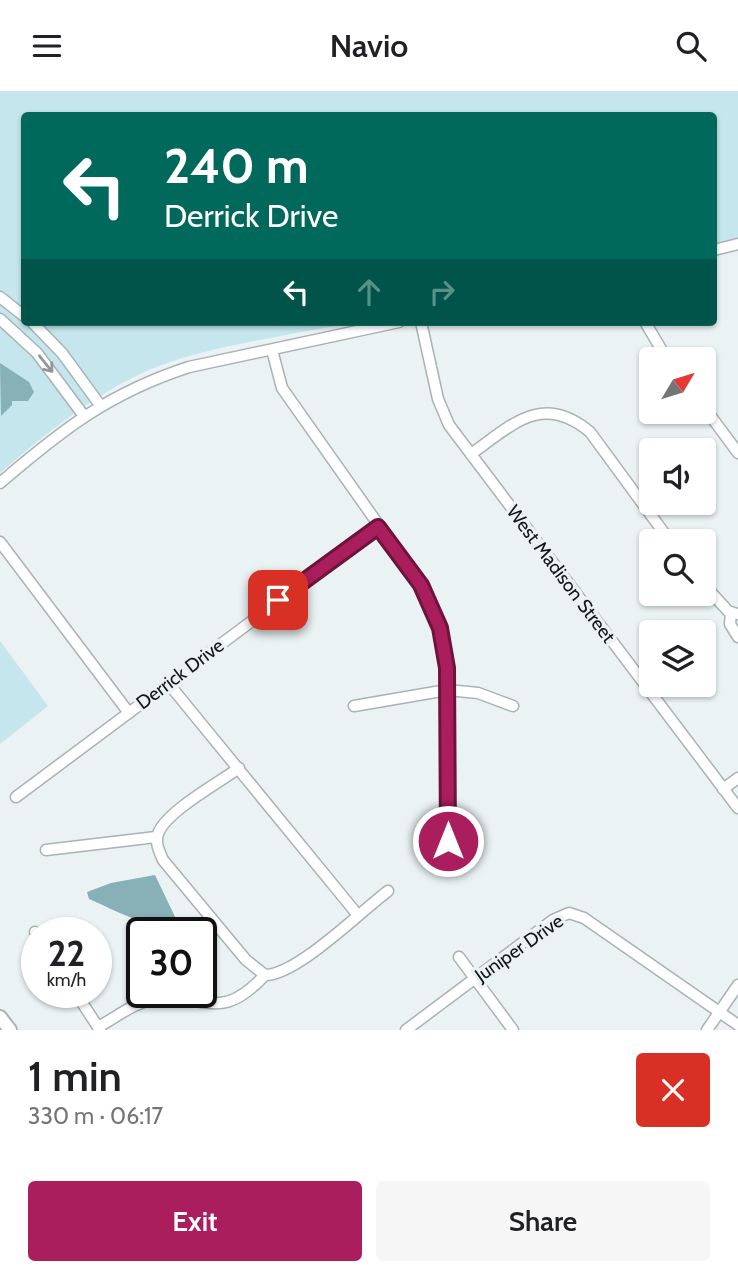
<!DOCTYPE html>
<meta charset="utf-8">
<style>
body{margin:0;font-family:Cabin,sans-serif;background:#f6f6f6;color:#202124;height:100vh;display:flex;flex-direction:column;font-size:26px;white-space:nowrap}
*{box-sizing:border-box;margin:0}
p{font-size:23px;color:#757577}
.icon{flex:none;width:38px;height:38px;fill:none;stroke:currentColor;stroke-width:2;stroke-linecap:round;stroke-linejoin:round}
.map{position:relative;height:939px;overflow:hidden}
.side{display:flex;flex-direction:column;background:#fff;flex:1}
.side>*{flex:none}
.top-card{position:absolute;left:21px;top:21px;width:696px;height:214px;border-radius:7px;box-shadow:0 2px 5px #0004;background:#00695c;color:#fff;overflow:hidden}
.needle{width:46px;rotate:52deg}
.fabs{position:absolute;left:639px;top:256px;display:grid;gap:14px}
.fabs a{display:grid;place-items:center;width:77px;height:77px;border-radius:7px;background:#fff;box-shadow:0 2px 5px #0004;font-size:35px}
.speed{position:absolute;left:21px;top:826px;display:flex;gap:14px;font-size:35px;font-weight:700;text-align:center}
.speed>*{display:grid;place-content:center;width:91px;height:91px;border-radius:50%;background:#fff;box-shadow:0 2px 5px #0004;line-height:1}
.speed small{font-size:18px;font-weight:400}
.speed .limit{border:4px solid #111;border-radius:10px;background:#fff;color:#111}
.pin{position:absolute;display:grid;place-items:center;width:60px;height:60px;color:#fff;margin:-30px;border-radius:14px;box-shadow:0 4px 10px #0006}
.me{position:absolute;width:77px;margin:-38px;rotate:0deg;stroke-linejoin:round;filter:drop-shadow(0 0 5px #0008)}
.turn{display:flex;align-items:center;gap:24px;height:147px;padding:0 28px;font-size:32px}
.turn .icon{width:91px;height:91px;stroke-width:2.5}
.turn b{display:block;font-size:49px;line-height:60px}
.lanes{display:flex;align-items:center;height:66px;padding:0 28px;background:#0003;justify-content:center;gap:35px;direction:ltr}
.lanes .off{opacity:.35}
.round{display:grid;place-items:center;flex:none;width:74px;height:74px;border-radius:7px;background:#f6f6f6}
.summary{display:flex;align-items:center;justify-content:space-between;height:119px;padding:0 28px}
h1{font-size:42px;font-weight:600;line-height:52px}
.primary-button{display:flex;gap:14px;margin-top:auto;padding:14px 28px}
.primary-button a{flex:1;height:80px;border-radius:7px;background:#aa1e5d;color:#fff;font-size:28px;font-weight:600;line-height:80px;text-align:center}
.primary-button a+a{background:#f6f6f6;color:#202124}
header{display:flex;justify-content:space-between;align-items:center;height:91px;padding:0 28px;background:#fff;font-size:32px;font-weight:600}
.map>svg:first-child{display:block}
</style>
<header><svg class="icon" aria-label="menu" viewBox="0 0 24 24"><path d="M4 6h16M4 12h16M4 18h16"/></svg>Navio<svg class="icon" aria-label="search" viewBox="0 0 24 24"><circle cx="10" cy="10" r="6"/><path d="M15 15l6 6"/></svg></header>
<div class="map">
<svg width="738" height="939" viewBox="0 0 738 939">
<rect width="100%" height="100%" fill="#eaf2f4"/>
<g fill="#c4e6ec">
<path d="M 0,0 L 738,0 L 738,147 L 714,152 L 714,24 L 24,24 L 24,231 L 354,231 C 289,245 199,255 140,283 C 88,308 44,344 0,382 Z"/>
<path d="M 0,550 L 48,615 L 0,653 Z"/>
</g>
<g fill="#88b0b7">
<path d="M 0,272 L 29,291 L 34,301 L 28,310 L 12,310 L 12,314 L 1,325 Z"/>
<path d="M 155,784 L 177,830 C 151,841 113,818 89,808 L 87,801 L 111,792 Z"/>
</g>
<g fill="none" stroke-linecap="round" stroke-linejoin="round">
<g stroke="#aab2b3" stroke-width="13">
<g id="minor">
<path d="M 714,159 L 738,153"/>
<path d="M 0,206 L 24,225"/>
<path d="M 0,228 L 37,262 L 84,325"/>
<path d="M 32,231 L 62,262 L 100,314"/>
<path d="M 421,231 L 438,308 L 449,334 L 738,717"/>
<path d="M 645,231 L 667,268"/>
<path d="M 272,259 L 282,297 L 421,494 L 440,537 L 447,577 L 448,750"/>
<path d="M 704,316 L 738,362"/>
<path d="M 471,363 C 512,334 542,301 590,341 L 670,450"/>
<path d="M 0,392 C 63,338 109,302 189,276 L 399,231"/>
<path d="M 0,451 L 129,622"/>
<path d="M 704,494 L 729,521 L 738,523"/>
<path d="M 731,521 L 730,533 L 738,546"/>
<path d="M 168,592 L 357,823"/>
<path d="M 354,615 L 447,599 L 478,602 L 513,615"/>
<path d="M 239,677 C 220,691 165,721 158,743 C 155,752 159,760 163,769 L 246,869 L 265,884"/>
<path d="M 723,698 L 738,687"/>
<path d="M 16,706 L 378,436"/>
<path d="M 46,759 L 156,746"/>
<path d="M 35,841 L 37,844"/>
<path d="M 459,866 L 513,939"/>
<path d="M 75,901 L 100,939"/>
<path d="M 98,936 C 115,927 136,910 156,908 C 209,904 221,931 265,884 C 297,884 360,821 388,800"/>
<path d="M 406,939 L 553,829 L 569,822 L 584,827 L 738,934"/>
<path d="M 707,939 L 738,894"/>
</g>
</g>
<g stroke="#aab2b3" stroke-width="16">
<path id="major" d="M 0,926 L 10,939"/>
</g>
<use href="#minor" stroke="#fff" stroke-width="10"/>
<use href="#major" stroke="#fff" stroke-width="12"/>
</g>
<defs><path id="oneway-shaft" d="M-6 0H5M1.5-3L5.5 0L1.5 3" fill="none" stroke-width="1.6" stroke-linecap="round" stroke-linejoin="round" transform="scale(1.75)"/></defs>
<use stroke="#959697" href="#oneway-shaft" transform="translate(46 273) rotate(51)"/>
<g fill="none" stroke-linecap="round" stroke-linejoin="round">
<g stroke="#6e143c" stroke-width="18">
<path id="route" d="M 278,509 L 378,436 L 421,494 L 440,537 L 447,577 L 448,750"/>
</g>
<use href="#route" stroke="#aa1e5d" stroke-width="12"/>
</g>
<g text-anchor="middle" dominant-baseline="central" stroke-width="7" stroke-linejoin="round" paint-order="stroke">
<g font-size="19" fill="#131617" stroke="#eaf2f4">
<text transform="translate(561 483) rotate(53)">West Madison Street</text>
<text transform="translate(180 583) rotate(-37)">Derrick Drive</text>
<text transform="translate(519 857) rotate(-35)">Juniper Drive</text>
</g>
</g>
</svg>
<div class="fabs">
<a><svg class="needle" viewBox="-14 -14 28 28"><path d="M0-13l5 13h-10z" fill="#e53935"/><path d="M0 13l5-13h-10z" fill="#757577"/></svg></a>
<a><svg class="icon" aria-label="sound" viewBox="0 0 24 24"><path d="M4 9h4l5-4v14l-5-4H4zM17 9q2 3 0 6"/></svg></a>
<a><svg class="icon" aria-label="search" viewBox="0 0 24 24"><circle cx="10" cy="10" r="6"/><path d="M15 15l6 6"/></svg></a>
<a><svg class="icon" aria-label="layers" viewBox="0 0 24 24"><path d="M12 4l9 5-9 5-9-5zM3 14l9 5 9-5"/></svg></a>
</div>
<div class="speed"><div>22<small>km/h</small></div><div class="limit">30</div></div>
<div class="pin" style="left:278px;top:509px;background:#d93025"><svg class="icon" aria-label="arrive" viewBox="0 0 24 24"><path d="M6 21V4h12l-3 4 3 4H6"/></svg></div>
<svg class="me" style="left:448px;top:750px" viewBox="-20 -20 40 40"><circle r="17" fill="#aa1e5d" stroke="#fff" stroke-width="3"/><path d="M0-11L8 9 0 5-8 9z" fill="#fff"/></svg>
<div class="top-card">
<div class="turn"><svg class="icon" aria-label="left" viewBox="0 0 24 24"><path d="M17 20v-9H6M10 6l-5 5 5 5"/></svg><div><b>240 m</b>Derrick Drive</div></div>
<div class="lanes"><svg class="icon" aria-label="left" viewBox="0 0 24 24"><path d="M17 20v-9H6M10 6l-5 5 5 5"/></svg><svg class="icon off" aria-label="ahead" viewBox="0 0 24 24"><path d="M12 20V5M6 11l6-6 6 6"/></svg><svg class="icon off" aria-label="right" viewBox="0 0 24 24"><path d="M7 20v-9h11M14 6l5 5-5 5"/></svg></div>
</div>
</div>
<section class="side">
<div class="summary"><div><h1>1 min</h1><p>330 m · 06:17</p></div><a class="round" style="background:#d93025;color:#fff"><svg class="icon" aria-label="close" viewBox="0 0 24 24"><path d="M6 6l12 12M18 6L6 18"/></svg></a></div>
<div class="primary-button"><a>Exit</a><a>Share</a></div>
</section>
